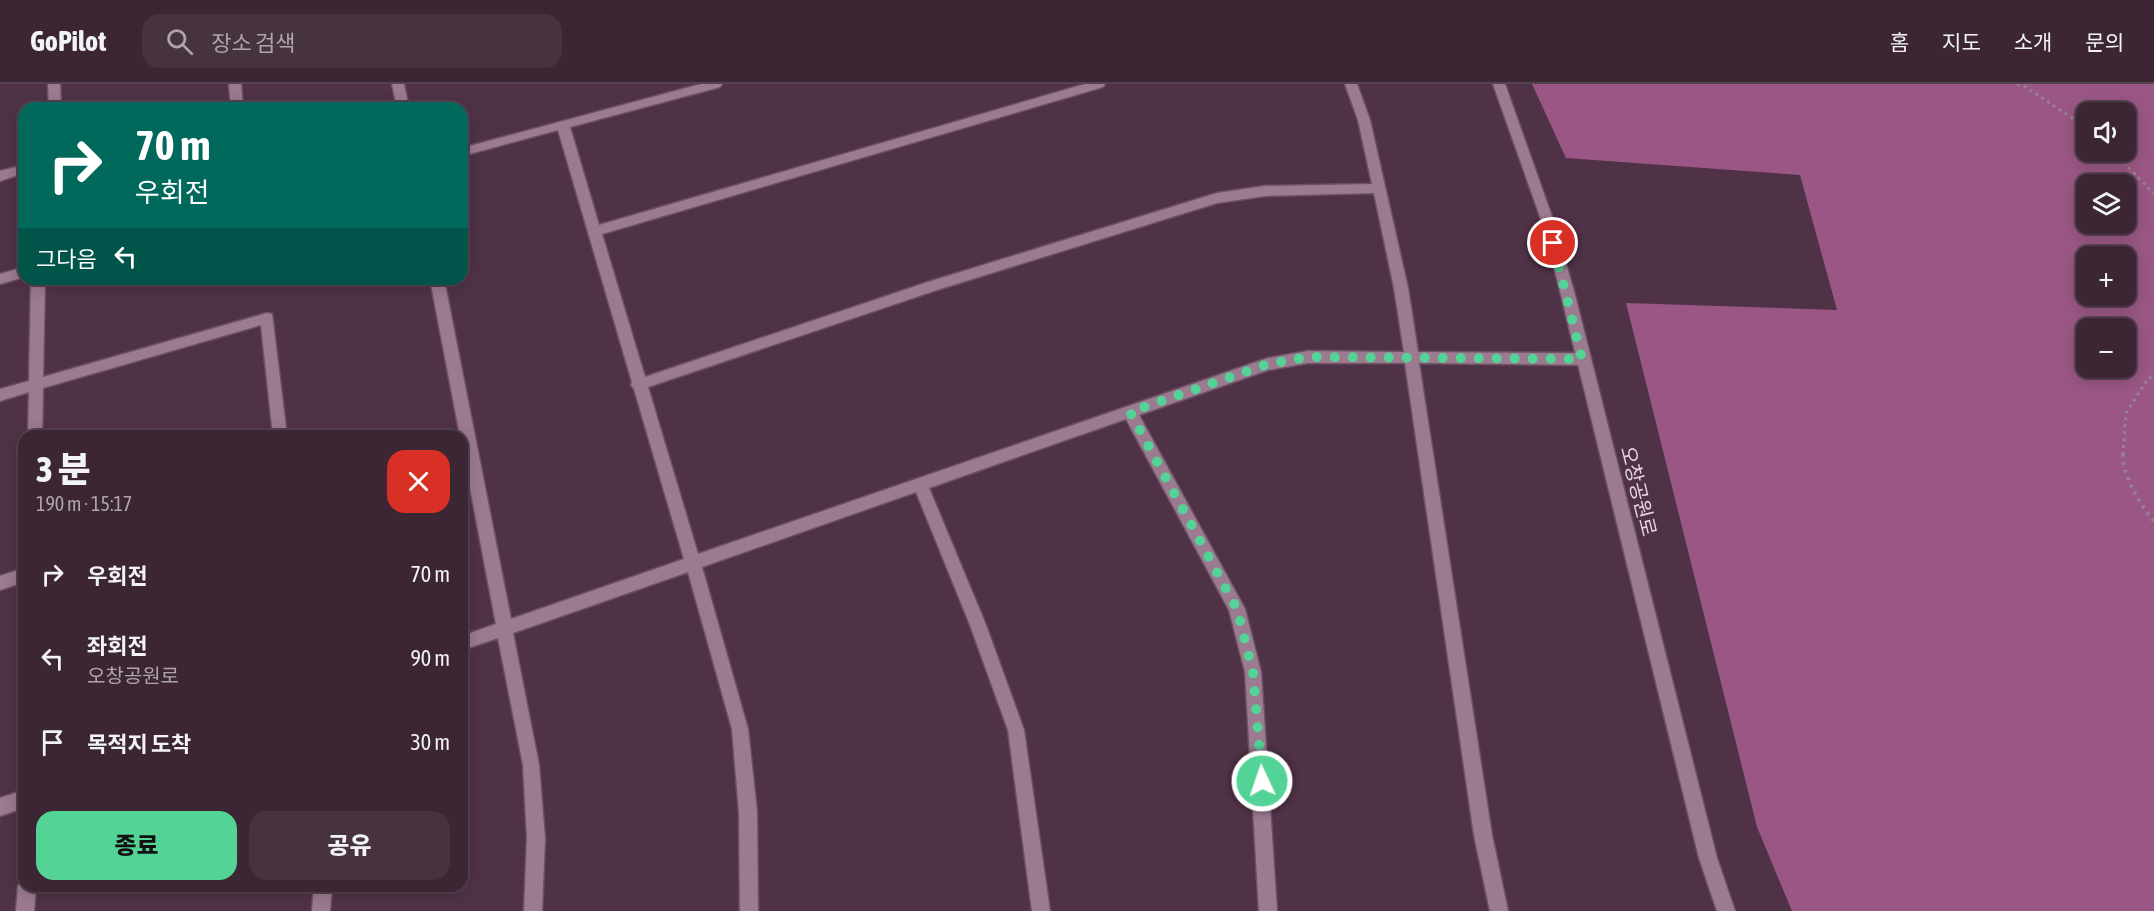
<!DOCTYPE html>
<html lang="ko">
<meta charset="utf-8">
<style>
body{margin:0;font-family:"Asap Condensed","Noto Sans KR",sans-serif;background:#473240;color:#f1f3f6;height:100vh;display:flex;flex-direction:column;font-size:22px;white-space:nowrap}
*{box-sizing:border-box;margin:0}
p{font-size:20px;color:#aca5ac}
.icon{flex:none;width:33px;height:33px;fill:none;stroke:currentColor;stroke-width:2;stroke-linecap:round;stroke-linejoin:round}
.map{position:relative;flex:1;overflow:hidden}
.details{position:absolute;left:18px;top:346px;width:450px;height:462px;display:flex;flex-direction:column;background:#3c2634;border-radius:18px;box-shadow:0 3px 15px #0003,0 0 0 2px #55434f}
.details>*{flex:none}
.banner{position:absolute;left:18px;top:18px;width:450px;height:183px;border-radius:18px;box-shadow:0 3px 15px #0003,0 0 0 2px #55434f;background:#00695c;color:#fff;overflow:hidden}
.tools{position:absolute;left:2076px;top:18px;display:grid;gap:12px}
.tools a{display:grid;place-items:center;width:60px;height:60px;border-radius:12px;background:#3c2634;box-shadow:0 3px 15px #0003,0 0 0 2px #55434f;font-size:30px}
.pin{position:absolute;display:grid;place-items:center;width:51px;height:51px;color:#fff;margin:-26px;border:3px solid #fff;border-radius:50%;box-shadow:0 2px 6px #0007}
.me{position:absolute;width:66px;margin:-33px;rotate:357deg;stroke-linejoin:round;filter:drop-shadow(0 0 4px #0008)}
.turn{display:flex;align-items:center;gap:21px;height:126px;padding:0 18px;font-size:27px}
.turn .icon{width:78px;height:78px;stroke-width:2.5}
.turn b{display:block;font-size:42px;line-height:51px}
.then{display:flex;align-items:center;height:57px;padding:0 18px;background:#0003;gap:12px;font-size:22px}
.round{display:grid;place-items:center;flex:none;width:63px;height:63px;border-radius:18px;background:#473240}
.head{display:flex;align-items:center;justify-content:space-between;height:102px;padding:0 18px}
h1{font-size:36px;font-weight:800;line-height:45px}
.primary-button{display:flex;gap:12px;margin-top:auto;padding:12px 18px}
.primary-button a{flex:1;height:69px;border-radius:18px;background:#53d396;color:#111;font-size:24px;font-weight:800;line-height:69px;text-align:center}
.primary-button a+a{background:#473240;color:#f1f3f6}
ul{padding:0;list-style:none}
li{display:flex;align-items:center;gap:18px;height:84px;padding:0 18px}
li div{flex:1}
li b{display:block;font-size:22px}
li em{font-style:normal}
header{display:flex;align-items:center;gap:36px;box-sizing:border-box;height:84px;padding:0 30px;background:#3c2634;border-bottom:2px solid #55434f}
header strong{font-size:28px}
nav{display:flex;gap:33px;margin-inline-start:auto;font-size:21px}
.search{width:420px;height:54px;background:#473240;display:flex;align-items:center;gap:15px;box-sizing:border-box;padding:0 21px;border-radius:18px;color:#aca5ac;font-size:22px}
.map>svg:first-child{display:block}
</style>
<header>
<strong>GoPilot</strong>
<div class="search"><svg class="icon" aria-label="search" viewBox="0 0 24 24"><circle cx="10" cy="10" r="6"/><path d="M15 15l6 6"/></svg>장소 검색</div>
<nav><a>홈</a><a>지도</a><a>소개</a><a>문의</a></nav>
</header>
<div class="map">
<svg width="2154" height="827" viewBox="0 0 2154 827">
<rect width="100%" height="100%" fill="#503246"/>
<path fill="#9a5785" fill-rule="evenodd" d="M 1532,0 L 2154,0 L 2154,827 L 1792,827 L 1757,743 L 1626,219 L 1837,226 L 1800,91 L 1566,74 ZM 2086,28 L 2126,28 L 2126,68 L 2086,68 ZM 2086,100 L 2126,100 L 2126,140 L 2086,140 ZM 2086,172 L 2126,172 L 2126,212 L 2086,212 ZM 2086,244 L 2126,244 L 2126,284 L 2086,284 Z"/>
<g fill="none" stroke-linecap="round" stroke-linejoin="round">
<g stroke="#6a5163" stroke-width="3">
<g id="minor">
<path d="M 48,0 L 60,0 L 61,24 L 49,24 Z"/>
<path d="M 229,0 L 241,0 L 243,24 L 231,24 Z"/>
<path d="M 392,0 L 404,0 L 409,24 L 397,24 Z"/>
<path d="M 701,0 L 722,0 L 720,3 L 570,43 L 599,141 L 1085,0 L 1105,0 L 1103,3 L 602,150 L 645,293 L 928,198 L 1217,109 L 1265,102 L 1372,100 L 1358,36 L 1345,0 L 1357,0 L 1370,36 L 1408,204 L 1418,268 L 1582,269 L 1587,271 L 1589,275 L 1587,279 L 1582,281 L 1419,279 L 1492,751 L 1508,827 L 1490,827 L 1474,751 L 1405,279 L 1308,279 L 1268,286 L 1139,331 L 1245,525 L 1261,588 L 1277,827 L 1259,827 L 1245,588 L 1229,526 L 1126,335 L 929,404 L 986,541 L 1024,646 L 1050,827 L 1032,827 L 1008,646 L 970,541 L 916,408 L 702,483 L 748,645 L 757,728 L 758,827 L 740,827 L 739,728 L 732,645 L 688,488 L 513,549 L 539,681 L 545,754 L 542,827 L 524,827 L 527,754 L 523,681 L 498,554 L 462,566 L 462,552 L 496,540 L 430,195 L 444,195 L 511,535 L 684,475 L 634,305 L 631,301 L 632,298 L 558,46 L 462,72 L 462,64 ZM 1374,109 L 1394,204 L 1404,268 L 1308,267 L 1268,274 L 698,470 L 648,303 L 937,206 L 1217,119 L 1265,112 Z"/>
<path d="M 24,81 L 24,89 L 0,97 L 0,87 Z"/>
<path d="M 24,183 L 24,193 L 0,200 L 0,190 Z"/>
<path d="M 31,195 L 45,195 L 43,293 L 267,229 L 272,230 L 287,352 L 273,352 L 261,241 L 43,304 L 42,352 L 28,352 L 29,308 L 0,317 L 0,305 L 29,297 Z"/>
<path d="M 24,484 L 24,498 L 0,506 L 0,492 Z"/>
<path d="M 24,706 L 24,724 L 0,732 L 0,714 Z"/>
<path d="M 24,794 L 24,802 L 36,802 L 34,827 L 16,827 L 18,802 Z"/>
<path d="M 314,802 L 332,802 L 330,827 L 312,827 Z"/>
</g>
</g>
<g stroke="#6a5163" stroke-width="3">
<path id="tertiary" d="M 1493,0 L 1505,0 L 1555,141 L 1575,211 L 1717,774 L 1735,827 L 1717,827 L 1699,774 L 1561,211 L 1543,141 Z"/>
</g>
<g stroke="#998090" stroke-width="3" stroke-dasharray="3 4" stroke-linecap="butt">
<path d="M 2017,0 L 2024,2 L 2086,43"/>
<path d="M 2114,68 L 2154,110"/>
<path d="M 2123,371 L 2126,329 L 2146,298 L 2154,290"/>
</g>
<path stroke="#998090" stroke-width="4" stroke-dasharray="3 5" stroke-linecap="butt" d="M 2123,370 C 2121,389 2141,423 2154,437"/>
<use href="#minor" fill="#9c7a90" fill-rule="evenodd"/>
<use href="#tertiary" fill="#9c7a90" fill-rule="evenodd"/>
</g>
<g fill="none" stroke-linecap="round" stroke-linejoin="round">
<path stroke="#53d396" stroke-width="10" stroke-dasharray="0 18" d="M 1262,697 L 1253,588 L 1237,525 L 1130,328 L 1268,280 L 1308,273 L 1582,275 L 1553,159"/>
</g>
<g text-anchor="middle" dominant-baseline="central" stroke-width="6" stroke-linejoin="round" paint-order="stroke">
<g font-size="20" fill="#e7d4e0" stroke="#503246">
<text transform="translate(1639 407) rotate(76)">오창공원로</text>
</g>
</g>
</svg>
<div class="tools">
<a><svg class="icon" aria-label="sound" viewBox="0 0 24 24"><path d="M4 9h4l5-4v14l-5-4H4zM17 9q2 3 0 6"/></svg></a>
<a><svg class="icon" aria-label="layers" viewBox="0 0 24 24"><path d="M12 4l9 5-9 5-9-5zM3 14l9 5 9-5"/></svg></a>
<a>+</a>
<a>−</a>
</div>
<div class="pin" style="left:1553px;top:159px;background:#d93025"><svg class="icon" aria-label="arrive" viewBox="0 0 24 24"><path d="M6 21V4h12l-3 4 3 4H6"/></svg></div>
<svg class="me" style="left:1262px;top:697px" viewBox="-20 -20 40 40"><circle r="17" fill="#53d396" stroke="#fff" stroke-width="3"/><path d="M0-11L8 9 0 5-8 9z" fill="#fff"/></svg>
<div class="banner">
<div class="turn"><svg class="icon" aria-label="right" viewBox="0 0 24 24"><path d="M7 20v-9h11M14 6l5 5-5 5"/></svg><div><b>70 m</b>우회전</div></div>
<div class="then">그다음<svg class="icon" aria-label="left" viewBox="0 0 24 24"><path d="M17 20v-9H6M10 6l-5 5 5 5"/></svg></div>
</div>
<section class="details">
<div class="head"><div><h1>3 분</h1><p>190 m · 15:17</p></div><a class="round" style="background:#d93025;color:#fff"><svg class="icon" aria-label="close" viewBox="0 0 24 24"><path d="M6 6l12 12M18 6L6 18"/></svg></a></div>
<ul>
<li><svg class="icon" aria-label="right" viewBox="0 0 24 24"><path d="M7 20v-9h11M14 6l5 5-5 5"/></svg><div><b>우회전</b></div><em>70 m</em></li>
<li><svg class="icon" aria-label="left" viewBox="0 0 24 24"><path d="M17 20v-9H6M10 6l-5 5 5 5"/></svg><div><b>좌회전</b><p>오창공원로</p></div><em>90 m</em></li>
<li><svg class="icon" aria-label="arrive" viewBox="0 0 24 24"><path d="M6 21V4h12l-3 4 3 4H6"/></svg><div><b>목적지 도착</b></div><em>30 m</em></li>
</ul>
<div class="primary-button"><a>종료</a><a>공유</a></div>
</section>
</div>
